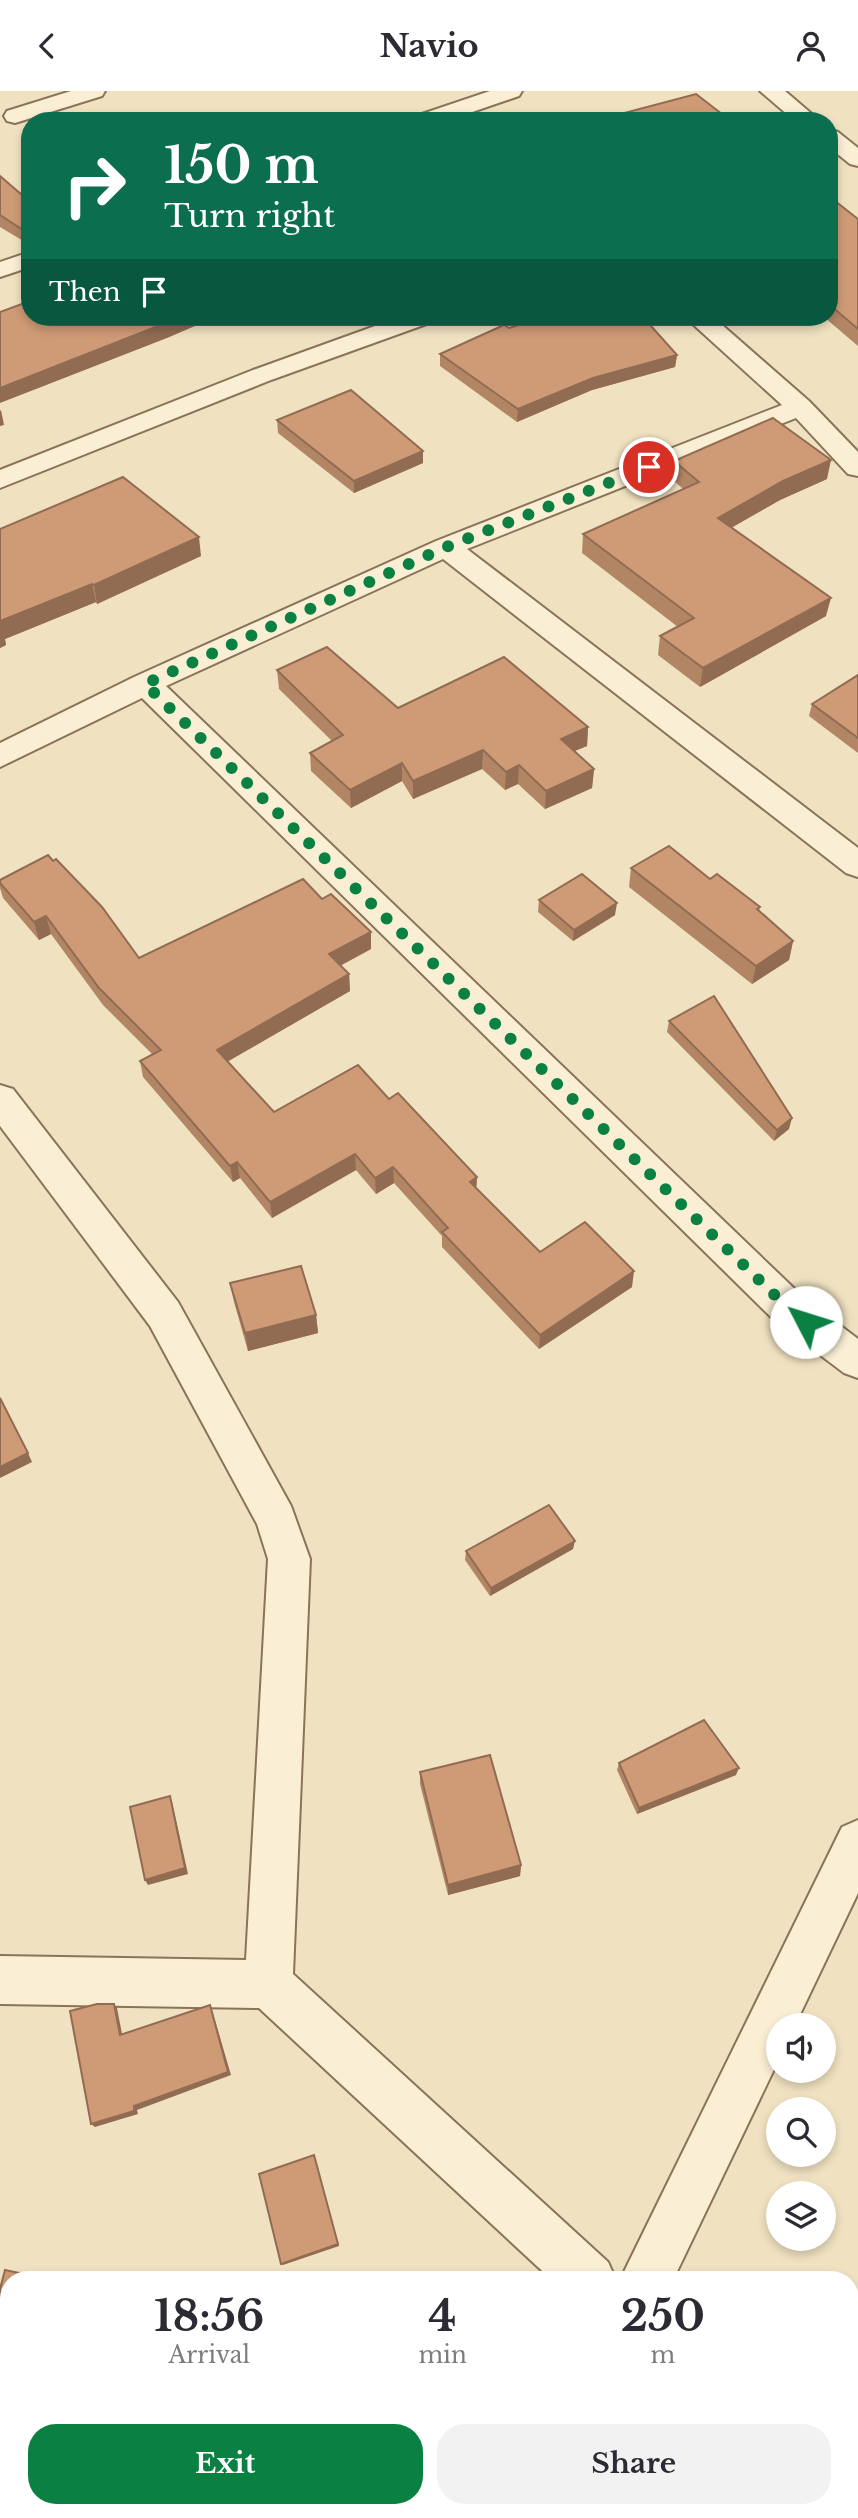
<!DOCTYPE html>
<style>
body{margin:0;font-family:"Libre Baskerville",serif;background:#f2f2f3;color:#2b2b33;height:100vh;display:flex;flex-direction:column;font-size:26px;white-space:nowrap}
*{box-sizing:border-box;margin:0}
p{font-size:23px;color:#7c7c81}
.icon{flex:none;width:38px;height:38px;fill:none;stroke:currentColor;stroke-width:2;stroke-linecap:round;stroke-linejoin:round}
.map{position:relative;flex:1;overflow:hidden}
.panel{position:absolute;left:0px;top:2180px;width:859px;height:247px;display:flex;flex-direction:column;background:#fff;border-radius:28px 28px 0 0;box-shadow:0 4px 10px #0003}
.panel>*{flex:none}
.guide{position:absolute;left:21px;top:21px;width:817px;height:214px;border-radius:28px;box-shadow:0 4px 10px #0003;background:#0b6e4f;color:#fff;overflow:hidden}
.fabs{position:absolute;left:766px;top:1922px;display:grid;gap:14px}
.fabs a{display:grid;place-items:center;width:70px;height:70px;border-radius:50%;background:#fff;box-shadow:0 4px 10px #0003;font-size:35px}
.pin{position:absolute;display:grid;place-items:center;width:60px;height:60px;color:#fff;margin:-30px;border:4px solid #fff;border-radius:50%;box-shadow:0 2px 7px #0007}
.me{position:absolute;width:77px;margin:-38px;rotate:310deg;stroke-linejoin:round;filter:drop-shadow(0 0 5px #0008)}
.turn{display:flex;align-items:center;gap:24px;height:147px;padding:0 28px;font-size:32px}
.turn .icon{width:91px;height:91px;stroke-width:2.5}
.turn b{display:block;font-size:49px;line-height:60px}
.then{display:flex;align-items:center;height:66px;padding:0 28px;background:#0003;gap:14px;font-size:26px}
.eta{display:flex;justify-content:space-evenly;align-items:center;height:119px;text-align:center}
.eta b{font-size:42px;font-weight:700;line-height:49px}
.action{display:flex;gap:14px;margin-top:auto;padding:14px 28px}
.action a{flex:1;height:80px;border-radius:28px;background:#0b8043;color:#fff;font-size:28px;font-weight:700;line-height:80px;text-align:center}
.action a+a{background:#f2f2f3;color:#2b2b33}
header{display:flex;justify-content:space-between;align-items:center;height:91px;padding:0 28px;background:#fff;font-size:32px;font-weight:700}
.map>svg:first-child{display:block}
</style>
<header><svg class="icon" aria-label="back" viewBox="0 0 24 24"><path d="M15 5l-7 7 7 7"/></svg>Navio<svg class="icon" aria-label="person" viewBox="0 0 24 24"><circle cx="12" cy="8" r="4"/><path d="M4 21q1-7 8-7t8 7"/></svg></header>
<div class="map">
<svg width="858" height="2427" viewBox="0 0 858 2427">
<rect width="100%" height="100%" fill="#f0e2c1"/>
<g fill="none" stroke-linecap="round" stroke-linejoin="round">
<g stroke="#8a7358" stroke-width="4">
<g id="street">
<path d="M 71,0 L 105,0 L 102,5 L 15,32 L 7,30 L 4,25 L 7,20 Z"/>
<path d="M 490,0 L 522,0 L 519,5 L 446,30 L 413,30 L 416,25 Z"/>
<path d="M 760,0 L 785,0 L 820,30 L 795,30 Z"/>
<path d="M 830,39 L 838,41 L 858,57 L 858,75 L 850,73 L 830,57 Z"/>
<path d="M 30,161 L 30,176 L 0,186 L 0,171 Z"/>
<path d="M 400,226 L 436,226 L 432,231 L 271,289 L 0,397 L 0,379 L 253,279 Z"/>
<path d="M 685,226 L 713,226 L 809,310 L 858,361 L 858,385 L 848,383 L 796,327 L 467,458 L 858,757 L 858,786 L 846,782 L 443,468 L 166,595 L 803,1206 L 858,1248 L 858,1287 L 844,1282 L 775,1230 L 142,607 L 0,676 L 0,652 L 134,586 L 436,450 L 782,314 Z"/>
<path d="M 0,994 L 13,998 L 178,1211 L 291,1415 L 310,1468 L 293,1883 L 608,2171 L 616,2189 L 552,2189 L 259,1917 L 0,1913 L 0,1865 L 246,1869 L 268,1468 L 257,1433 L 150,1235 L 0,1035 Z"/>
<path d="M 858,1729 L 858,1802 L 795,1934 L 779,1934 L 779,1968 L 673,2189 L 620,2189 L 842,1736 Z"/>
<path d="M 515,2418 L 570,2418 L 567,2427 L 512,2427 Z"/>
</g>
</g>
<use href="#street" fill="#faefd5" fill-rule="evenodd"/>
</g>
<g fill="#b28565">
<path d="M 0,85 L 30,111 L 30,145 L 25,151 L 0,136 Z"/>
<path d="M 830,106 L 858,128 L 858,255 L 824,226 L 830,226 Z"/>
<path d="M 509,237 L 677,264 L 675,276 L 592,299 L 517,331 L 440,275 L 440,263 Z"/>
<path d="M 277,329 L 423,360 L 423,372 L 354,402 L 278,342 Z"/>
<path d="M 674,370 L 827,388 L 780,409 L 731,437 L 826,525 L 700,596 L 658,564 L 660,545 L 678,536 L 582,462 L 583,443 L 683,398 L 672,388 Z"/>
<path d="M 0,438 L 201,465 L 97,513 L 96,511 L 5,548 L 6,554 L 0,557 Z"/>
<path d="M 277,579 L 398,617 L 588,636 L 587,655 L 574,660 L 594,678 L 592,697 L 545,718 L 518,693 L 505,699 L 482,678 L 413,708 L 402,690 L 351,717 L 311,680 L 310,662 L 332,650 L 279,598 Z"/>
<path d="M 858,584 L 858,662 L 809,625 L 812,613 Z"/>
<path d="M 631,777 L 760,816 L 759,820 L 793,850 L 789,869 L 752,893 L 629,796 Z"/>
<path d="M 0,789 L 139,867 L 322,808 L 371,858 L 340,875 L 349,883 L 350,900 L 228,970 L 274,1021 L 389,1008 L 477,1086 L 476,1097 L 540,1161 L 632,1196 L 539,1258 L 442,1156 L 442,1145 L 394,1092 L 376,1103 L 356,1079 L 272,1127 L 240,1087 L 233,1091 L 143,986 L 140,970 L 152,963 L 103,914 L 51,843 L 39,849 L 3,807 L 0,797 Z"/>
<path d="M 539,809 L 615,824 L 573,850 L 538,821 Z"/>
<path d="M 669,930 L 789,1038 L 774,1050 L 667,941 Z"/>
<path d="M 230,1192 L 316,1224 L 318,1242 L 248,1260 L 234,1211 Z"/>
<path d="M 573,1458 L 490,1505 L 465,1469 L 466,1460 Z"/>
<path d="M 619,1672 L 736,1684 L 637,1723 L 617,1679 Z"/>
<path d="M 420,1681 L 521,1774 L 520,1785 L 448,1804 L 420,1693 Z"/>
</g>
<g fill="#916c53">
<path d="M 30,130 L 30,145 L 25,151 L 23,139 Z"/>
<path d="M 181,226 L 216,226 L 167,247 L 0,312 L 0,297 Z"/>
<path d="M 677,264 L 675,276 L 592,299 L 517,331 L 518,318 L 593,287 Z"/>
<path d="M 1,319 L 4,334 L 0,335 L 0,320 Z"/>
<path d="M 423,360 L 423,372 L 354,402 L 354,390 Z"/>
<path d="M 831,369 L 827,388 L 780,409 L 715,446 L 718,427 L 783,390 Z"/>
<path d="M 199,446 L 201,465 L 97,513 L 94,494 Z"/>
<path d="M 92,493 L 96,511 L 5,548 L 6,554 L 0,557 L 0,530 Z"/>
<path d="M 831,507 L 826,525 L 700,596 L 703,577 Z"/>
<path d="M 588,636 L 587,655 L 560,666 L 561,648 Z"/>
<path d="M 483,659 L 482,678 L 413,708 L 413,690 Z"/>
<path d="M 402,672 L 402,690 L 351,717 L 350,699 Z"/>
<path d="M 519,674 L 518,693 L 505,699 L 506,681 Z"/>
<path d="M 594,678 L 592,697 L 545,718 L 546,700 Z"/>
<path d="M 617,812 L 615,824 L 573,850 L 574,839 Z"/>
<path d="M 46,825 L 51,843 L 39,849 L 34,831 Z"/>
<path d="M 371,841 L 371,858 L 330,880 L 329,863 Z"/>
<path d="M 793,850 L 789,869 L 752,893 L 756,875 Z"/>
<path d="M 349,883 L 350,900 L 220,975 L 217,959 Z"/>
<path d="M 792,1027 L 789,1038 L 774,1050 L 777,1039 Z"/>
<path d="M 355,1063 L 356,1079 L 272,1127 L 270,1111 Z"/>
<path d="M 237,1071 L 240,1087 L 233,1091 L 230,1075 Z"/>
<path d="M 393,1076 L 394,1092 L 376,1103 L 375,1087 Z"/>
<path d="M 477,1086 L 476,1102 L 470,1091 Z"/>
<path d="M 634,1180 L 632,1196 L 539,1258 L 540,1244 Z"/>
<path d="M 316,1224 L 318,1242 L 248,1260 L 245,1242 Z"/>
<path d="M 28,1362 L 32,1371 L 0,1387 L 0,1376 Z"/>
<path d="M 575,1450 L 573,1458 L 490,1505 L 491,1497 Z"/>
<path d="M 739,1677 L 736,1684 L 637,1723 L 639,1717 Z"/>
<path d="M 170,1705 L 172,1711 L 188,1783 L 148,1794 L 145,1789 Z"/>
<path d="M 521,1774 L 520,1785 L 448,1804 L 448,1794 Z"/>
<path d="M 114,1913 L 117,1917 L 123,1948 L 120,1944 Z"/>
<path d="M 210,1914 L 212,1919 L 231,1984 L 137,2019 L 138,2023 L 95,2036 L 91,2033 Z"/>
<path d="M 315,2067 L 339,2155 L 283,2174 L 281,2173 Z"/>
<path d="M 270,2418 L 273,2418 L 276,2427 L 274,2427 Z"/>
</g>
<g fill="#cf9b76" stroke="#916c53" stroke-width="2">
<path d="M 696,3 L 731,30 L 594,30 Z"/>
<path d="M 0,85 L 30,111 L 27,113 L 30,115 L 30,130 L 23,139 L 0,124 Z"/>
<path d="M 830,106 L 858,128 L 858,238 L 830,214 Z"/>
<path d="M 30,210 L 30,226 L 181,226 L 0,297 L 0,221 Z"/>
<path d="M 546,226 L 643,226 L 677,264 L 593,287 L 518,318 L 440,263 L 504,234 L 509,237 Z"/>
<path d="M 351,299 L 423,360 L 354,390 L 277,329 Z"/>
<path d="M 773,327 L 831,369 L 783,390 L 718,427 L 831,507 L 703,577 L 660,545 L 694,527 L 583,443 L 699,391 L 674,370 Z"/>
<path d="M 123,386 L 199,446 L 94,494 L 92,493 L 0,530 L 0,438 Z"/>
<path d="M 327,556 L 398,617 L 504,566 L 588,636 L 561,648 L 594,678 L 546,700 L 519,674 L 506,681 L 483,659 L 413,690 L 402,672 L 350,699 L 310,662 L 343,644 L 277,579 Z"/>
<path d="M 858,584 L 858,647 L 812,613 Z"/>
<path d="M 669,755 L 710,788 L 717,783 L 760,816 L 757,818 L 793,850 L 756,875 L 631,777 Z"/>
<path d="M 48,764 L 53,770 L 56,768 L 102,816 L 139,867 L 303,788 L 322,808 L 331,803 L 371,841 L 329,863 L 349,883 L 217,959 L 274,1021 L 358,974 L 389,1008 L 398,1002 L 477,1086 L 470,1091 L 540,1161 L 585,1131 L 634,1180 L 540,1244 L 442,1141 L 448,1137 L 393,1076 L 375,1087 L 355,1063 L 270,1111 L 237,1071 L 230,1075 L 140,970 L 161,959 L 99,897 L 46,825 L 34,831 L 0,792 L 0,789 Z"/>
<path d="M 582,783 L 617,812 L 574,839 L 539,809 Z"/>
<path d="M 714,905 L 792,1027 L 777,1039 L 669,930 Z"/>
<path d="M 301,1175 L 316,1224 L 245,1242 L 230,1192 Z"/>
<path d="M 0,1307 L 28,1362 L 0,1376 Z"/>
<path d="M 549,1414 L 575,1450 L 491,1497 L 466,1460 Z"/>
<path d="M 704,1629 L 739,1677 L 639,1717 L 619,1672 Z"/>
<path d="M 490,1664 L 521,1774 L 448,1794 L 420,1681 Z"/>
<path d="M 170,1705 L 185,1777 L 145,1789 L 130,1716 Z"/>
<path d="M 97,1913 L 114,1913 L 120,1944 L 210,1914 L 228,1981 L 134,2015 L 134,2020 L 91,2033 L 70,1920 Z"/>
<path d="M 314,2064 L 338,2153 L 281,2173 L 259,2083 Z"/>
<path d="M 5,2179 L 52,2189 L 9,2189 L 9,2230 L 0,2228 L 0,2198 Z"/>
<path d="M 251,2418 L 270,2418 L 274,2427 L 236,2427 Z"/>
</g>
<g fill="none" stroke-linecap="round" stroke-linejoin="round">
<path stroke="#0b8043" stroke-width="12" stroke-dasharray="0 21.6" d="M 649,376 L 446,456 L 145,593 L 789,1218 L 806,1231"/>
</g>
</svg>
<div class="fabs">
<a><svg class="icon" aria-label="sound" viewBox="0 0 24 24"><path d="M4 9h4l5-4v14l-5-4H4zM17 9q2 3 0 6"/></svg></a>
<a><svg class="icon" aria-label="search" viewBox="0 0 24 24"><circle cx="10" cy="10" r="6"/><path d="M15 15l6 6"/></svg></a>
<a><svg class="icon" aria-label="layers" viewBox="0 0 24 24"><path d="M12 4l9 5-9 5-9-5zM3 14l9 5 9-5"/></svg></a>
</div>
<div class="pin" style="left:649px;top:376px;background:#d93025"><svg class="icon" aria-label="arrive" viewBox="0 0 24 24"><path d="M6 21V4h12l-3 4 3 4H6"/></svg></div>
<svg class="me" style="left:806px;top:1231px" viewBox="-20 -20 40 40"><circle r="19" fill="#fff"/><path d="M0-13L10 11 0 6-10 11z" fill="#0b8043"/></svg>
<div class="guide">
<div class="turn"><svg class="icon" aria-label="right" viewBox="0 0 24 24"><path d="M7 20v-9h11M14 6l5 5-5 5"/></svg><div><b>150 m</b>Turn right</div></div>
<div class="then">Then<svg class="icon" aria-label="arrive" viewBox="0 0 24 24"><path d="M6 21V4h12l-3 4 3 4H6"/></svg></div>
</div>
<section class="panel">
<div class="eta">
<div><b>18:56</b><p>Arrival</p></div>
<div><b>4</b><p>min</p></div>
<div><b>250</b><p>m</p></div>
</div>
<div class="action"><a>Exit</a><a>Share</a></div>
</section>
</div>
